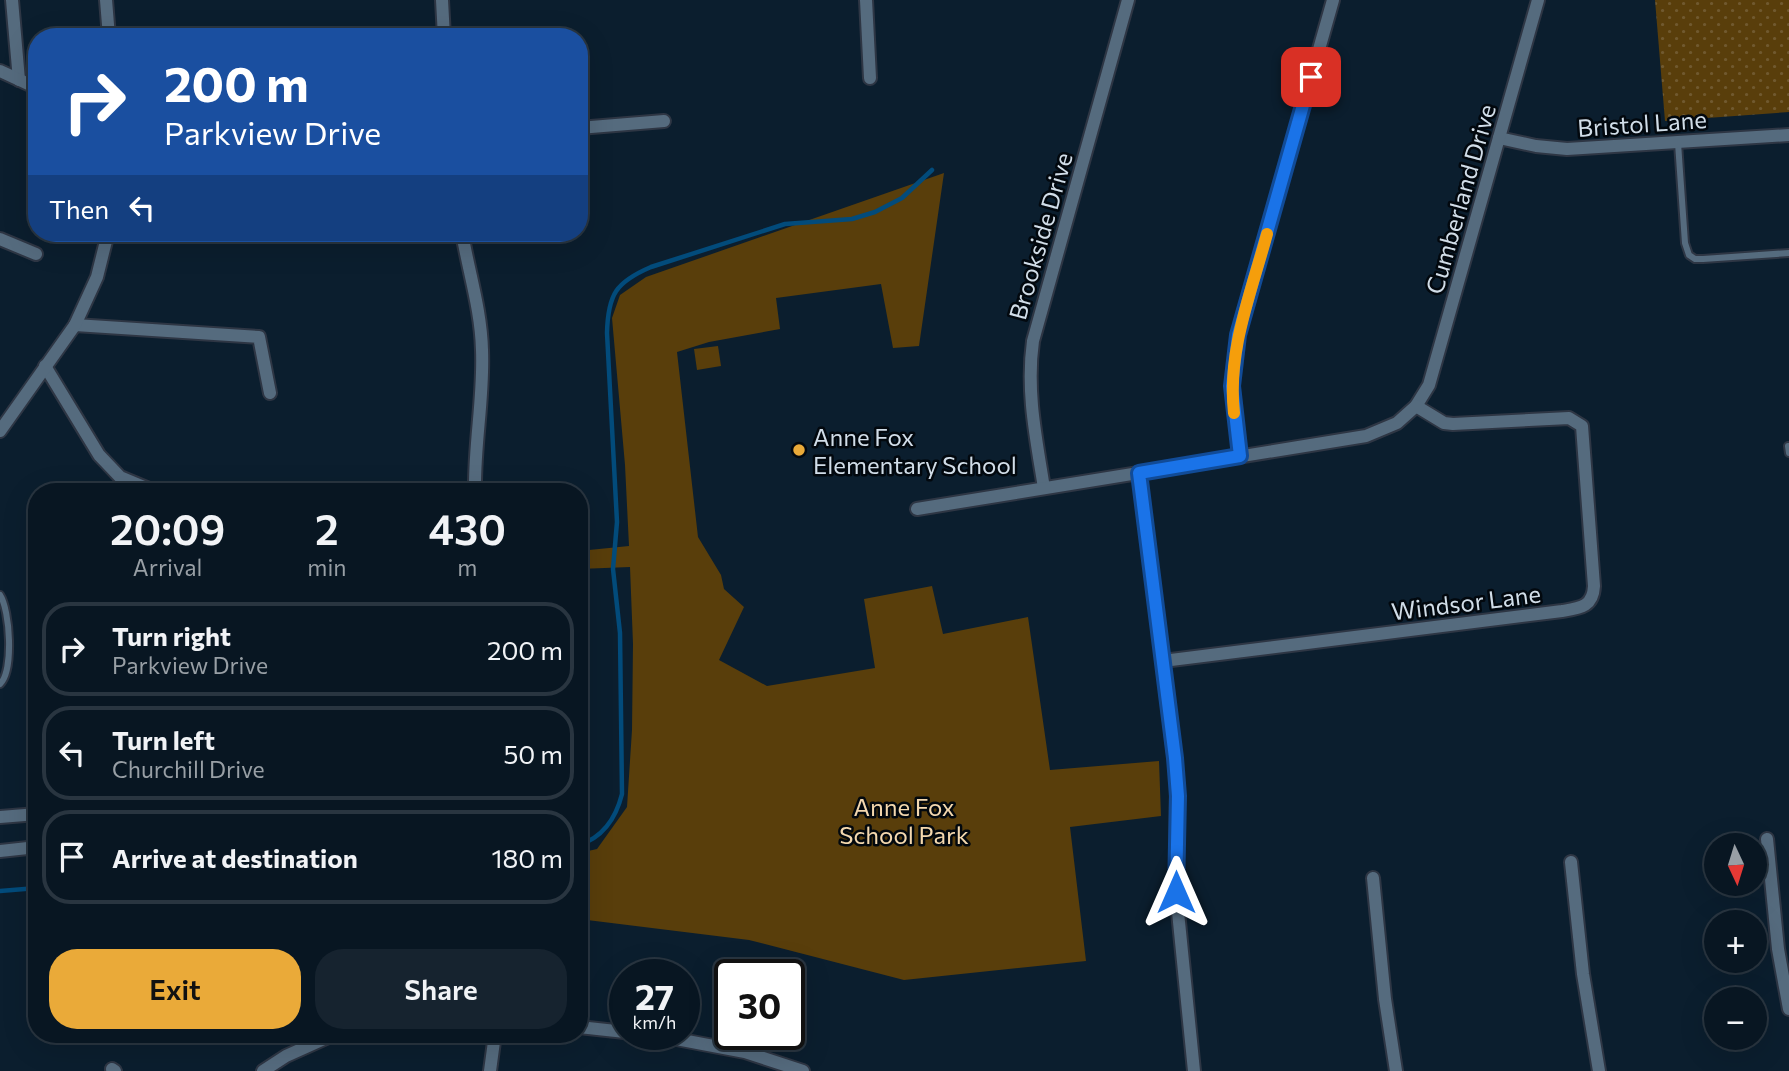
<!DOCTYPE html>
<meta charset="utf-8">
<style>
body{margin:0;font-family:Commissioner,sans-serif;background:#16232f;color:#f1f3f6;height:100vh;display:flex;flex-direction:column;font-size:26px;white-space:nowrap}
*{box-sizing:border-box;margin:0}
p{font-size:23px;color:#989fa5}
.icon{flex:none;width:38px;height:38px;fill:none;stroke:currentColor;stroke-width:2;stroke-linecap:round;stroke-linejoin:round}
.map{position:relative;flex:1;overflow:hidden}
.sheet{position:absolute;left:28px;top:483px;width:560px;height:560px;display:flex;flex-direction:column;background:#081622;border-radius:28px;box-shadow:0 7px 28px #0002,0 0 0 2px #293540}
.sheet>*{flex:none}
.hud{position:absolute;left:28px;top:28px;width:560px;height:214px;border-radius:28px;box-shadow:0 7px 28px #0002,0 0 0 2px #293540;background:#1a4fa0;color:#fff;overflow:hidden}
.needle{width:46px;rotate:176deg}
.controls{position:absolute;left:1704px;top:833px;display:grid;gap:14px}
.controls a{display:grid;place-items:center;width:63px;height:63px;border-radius:50%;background:#081622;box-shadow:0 7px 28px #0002,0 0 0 2px #293540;font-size:35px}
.speed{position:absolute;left:609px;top:959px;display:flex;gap:14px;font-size:35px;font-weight:700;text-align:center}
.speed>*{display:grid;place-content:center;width:91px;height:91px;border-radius:50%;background:#081622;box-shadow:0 7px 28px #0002,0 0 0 2px #293540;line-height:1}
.speed small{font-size:18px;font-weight:400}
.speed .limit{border:4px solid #111;border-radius:10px;background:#fff;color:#111}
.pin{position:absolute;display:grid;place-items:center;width:60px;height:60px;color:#fff;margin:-30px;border-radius:14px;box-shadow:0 4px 10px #0006}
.me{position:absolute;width:77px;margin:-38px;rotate:0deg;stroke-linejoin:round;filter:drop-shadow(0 0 5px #0008)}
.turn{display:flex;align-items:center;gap:24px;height:147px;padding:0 21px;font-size:32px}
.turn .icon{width:91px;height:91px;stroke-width:2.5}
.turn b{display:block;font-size:49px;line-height:60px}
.then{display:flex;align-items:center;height:66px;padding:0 21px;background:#0003;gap:14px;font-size:26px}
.eta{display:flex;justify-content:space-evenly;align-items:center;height:119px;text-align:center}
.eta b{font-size:42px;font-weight:600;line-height:49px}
.action{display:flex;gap:14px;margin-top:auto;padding:14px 21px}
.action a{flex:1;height:80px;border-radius:28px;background:#eaaa39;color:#111;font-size:28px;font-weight:600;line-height:80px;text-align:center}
.action a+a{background:#16232f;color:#f1f3f6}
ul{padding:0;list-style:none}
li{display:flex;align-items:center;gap:21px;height:94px;margin:0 14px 10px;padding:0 7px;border:4px solid #293540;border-radius:28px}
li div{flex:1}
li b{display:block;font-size:26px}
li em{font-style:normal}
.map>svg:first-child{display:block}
</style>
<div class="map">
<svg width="1789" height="1071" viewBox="0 0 1789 1071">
<defs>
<pattern id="grass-dots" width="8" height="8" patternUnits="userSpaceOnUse" patternTransform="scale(1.75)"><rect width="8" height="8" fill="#593e0b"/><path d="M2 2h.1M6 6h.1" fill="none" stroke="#70592f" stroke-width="1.8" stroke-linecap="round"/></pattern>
</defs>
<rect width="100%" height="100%" fill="#0b1e2e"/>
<path fill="url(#grass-dots)" d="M 1655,0 L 1789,0 L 1789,112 L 1665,121 Z"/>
<g fill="#593e0b">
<path d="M 944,173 L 919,346 L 893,348 L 881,284 L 776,298 L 780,329 L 709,342 L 677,352 L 698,537 L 721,575 L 724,589 L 744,607 L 719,660 L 767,686 L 875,668 L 864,599 L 932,586 L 943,634 L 1028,617 L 1050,770 L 1159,761 L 1161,816 L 1070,827 L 1086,961 L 904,980 L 749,940 L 579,919 L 579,853 L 597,849 L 627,807 L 632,730 L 633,644 L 630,567 L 579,569 L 579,551 L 629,546 L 625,465 L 612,318 L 620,295 L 646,277 Z"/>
<path d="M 718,346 L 721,366 L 697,370 L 694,349 Z"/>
</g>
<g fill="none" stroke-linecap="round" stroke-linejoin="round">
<g stroke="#024b7b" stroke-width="4.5">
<path d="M 579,845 C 604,837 616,818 622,794 L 620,633 L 613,569 L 617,522 L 607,333 C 608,294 616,282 651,267 L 785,224 L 852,219 L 875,212 L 902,198 L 932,170"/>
<path d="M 0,891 L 37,888"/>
</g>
<g stroke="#2e3644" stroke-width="10">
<g id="service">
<path d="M 1678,143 L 1685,243 L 1689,255 L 1695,259 L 1703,259 L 1789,253"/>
<path d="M 1788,446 L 1789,453"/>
<path d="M 0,595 C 10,610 14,671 0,684"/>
</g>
</g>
<g stroke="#2e3644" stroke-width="16">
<g id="minor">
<path d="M 12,0 L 19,80"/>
<path d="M 106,0 L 109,37"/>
<path d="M 442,0 L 444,37"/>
<path d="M 866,0 L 870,78"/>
<path d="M 0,71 L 37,88"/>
<path d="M 579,128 L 664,121"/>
<path d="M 1499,138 L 1536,146 L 1567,149 L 1789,135"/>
<path d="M 462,233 C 469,273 481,310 482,350 C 484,398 474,444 475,492"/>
<path d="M 0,239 L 36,254"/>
<path d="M 75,325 L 259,337 L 270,393"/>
<path d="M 45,366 L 99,455 L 120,477 L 156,492"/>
<path d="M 1416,406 L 1429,385 L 1538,0"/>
<path d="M 0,431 L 75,325 L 97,277 L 108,233"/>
<path d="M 1240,456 L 1232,386 L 1238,335 L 1333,0"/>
<path d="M 1139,473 L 1177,778 L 1176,892 L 1194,1071"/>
<path d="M 1044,488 C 1036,438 1026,391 1033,341 L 1128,0"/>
<path d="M 917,509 L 1366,436 L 1397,423 L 1416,406 L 1444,423 L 1453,424 L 1569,418 L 1582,426 L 1594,586 C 1593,607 1580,608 1562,611 L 1163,661"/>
<path d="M 0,817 L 37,814"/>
<path d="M 1767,839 L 1778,949 L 1789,1009"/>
<path d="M 0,851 L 37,847"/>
<path d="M 1571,862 L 1583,974 L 1599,1071"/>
<path d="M 1373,878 L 1385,999 L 1396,1071"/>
<path d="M 579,1027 L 625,1032"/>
<path d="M 650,1034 L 745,1052 L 803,1071"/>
<path d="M 112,1069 L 115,1071"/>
<path d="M 263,1071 L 286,1056 L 335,1034"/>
<path d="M 490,1071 L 495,1034"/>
</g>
</g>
<use href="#service" stroke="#556b7e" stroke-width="6"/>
<use href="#minor" stroke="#556b7e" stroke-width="12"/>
</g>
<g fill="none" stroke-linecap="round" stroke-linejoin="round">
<g stroke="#114b97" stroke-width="18">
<path id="route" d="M 1176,892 L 1178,796 L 1175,758 L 1139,473 L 1240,456 L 1232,386 L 1238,335 L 1311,77"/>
</g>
<use href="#route" stroke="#1a73e8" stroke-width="12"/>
<path stroke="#f59e0b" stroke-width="12" d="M 1234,413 C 1227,351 1251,293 1267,234"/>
</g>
<circle fill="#eaaa39" stroke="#02080e" stroke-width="2.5" cx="799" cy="450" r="7"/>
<g text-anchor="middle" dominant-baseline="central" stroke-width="5" stroke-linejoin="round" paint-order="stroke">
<g font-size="24" fill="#d1dde8" stroke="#02080e">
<text transform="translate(1642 123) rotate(-4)">Bristol Lane</text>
<text transform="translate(1460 199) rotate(-74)">Cumberland Drive</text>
<text transform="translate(1040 236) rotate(-74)">Brookside Drive</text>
<text transform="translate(1466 602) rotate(-7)">Windsor Lane</text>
</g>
<g font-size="24" fill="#d1dde8" stroke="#02080e" text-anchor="start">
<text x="813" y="436">Anne Fox<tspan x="813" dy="28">Elementary School</tspan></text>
</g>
<g font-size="24" fill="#f4d8ae" stroke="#02080e">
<text x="904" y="806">Anne Fox<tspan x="904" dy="28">School Park</tspan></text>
</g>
</g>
</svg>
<div class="controls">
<a><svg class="needle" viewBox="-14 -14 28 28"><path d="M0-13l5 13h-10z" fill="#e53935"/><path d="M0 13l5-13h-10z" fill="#989fa5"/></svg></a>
<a>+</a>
<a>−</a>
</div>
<div class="speed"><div>27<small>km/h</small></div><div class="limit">30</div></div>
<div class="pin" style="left:1311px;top:77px;background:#d93025"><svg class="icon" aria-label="arrive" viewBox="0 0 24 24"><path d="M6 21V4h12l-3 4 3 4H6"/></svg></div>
<svg class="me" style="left:1176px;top:892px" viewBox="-20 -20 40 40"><path d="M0-17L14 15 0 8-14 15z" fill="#1a73e8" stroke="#fff" stroke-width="4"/></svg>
<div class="hud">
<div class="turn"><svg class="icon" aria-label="right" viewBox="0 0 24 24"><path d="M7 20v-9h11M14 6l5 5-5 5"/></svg><div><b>200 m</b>Parkview Drive</div></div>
<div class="then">Then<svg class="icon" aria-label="left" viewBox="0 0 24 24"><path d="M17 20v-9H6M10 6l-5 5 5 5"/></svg></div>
</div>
<section class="sheet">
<div class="eta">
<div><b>20:09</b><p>Arrival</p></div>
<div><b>2</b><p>min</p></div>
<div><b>430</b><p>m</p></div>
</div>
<ul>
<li><svg class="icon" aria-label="right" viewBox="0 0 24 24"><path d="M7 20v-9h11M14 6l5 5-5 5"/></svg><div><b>Turn right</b><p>Parkview Drive</p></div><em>200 m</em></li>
<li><svg class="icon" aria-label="left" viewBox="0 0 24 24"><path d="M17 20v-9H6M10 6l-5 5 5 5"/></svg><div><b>Turn left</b><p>Churchill Drive</p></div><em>50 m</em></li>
<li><svg class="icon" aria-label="arrive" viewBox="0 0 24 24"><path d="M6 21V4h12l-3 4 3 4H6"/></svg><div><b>Arrive at destination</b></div><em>180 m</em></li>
</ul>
<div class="action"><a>Exit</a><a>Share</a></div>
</section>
</div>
